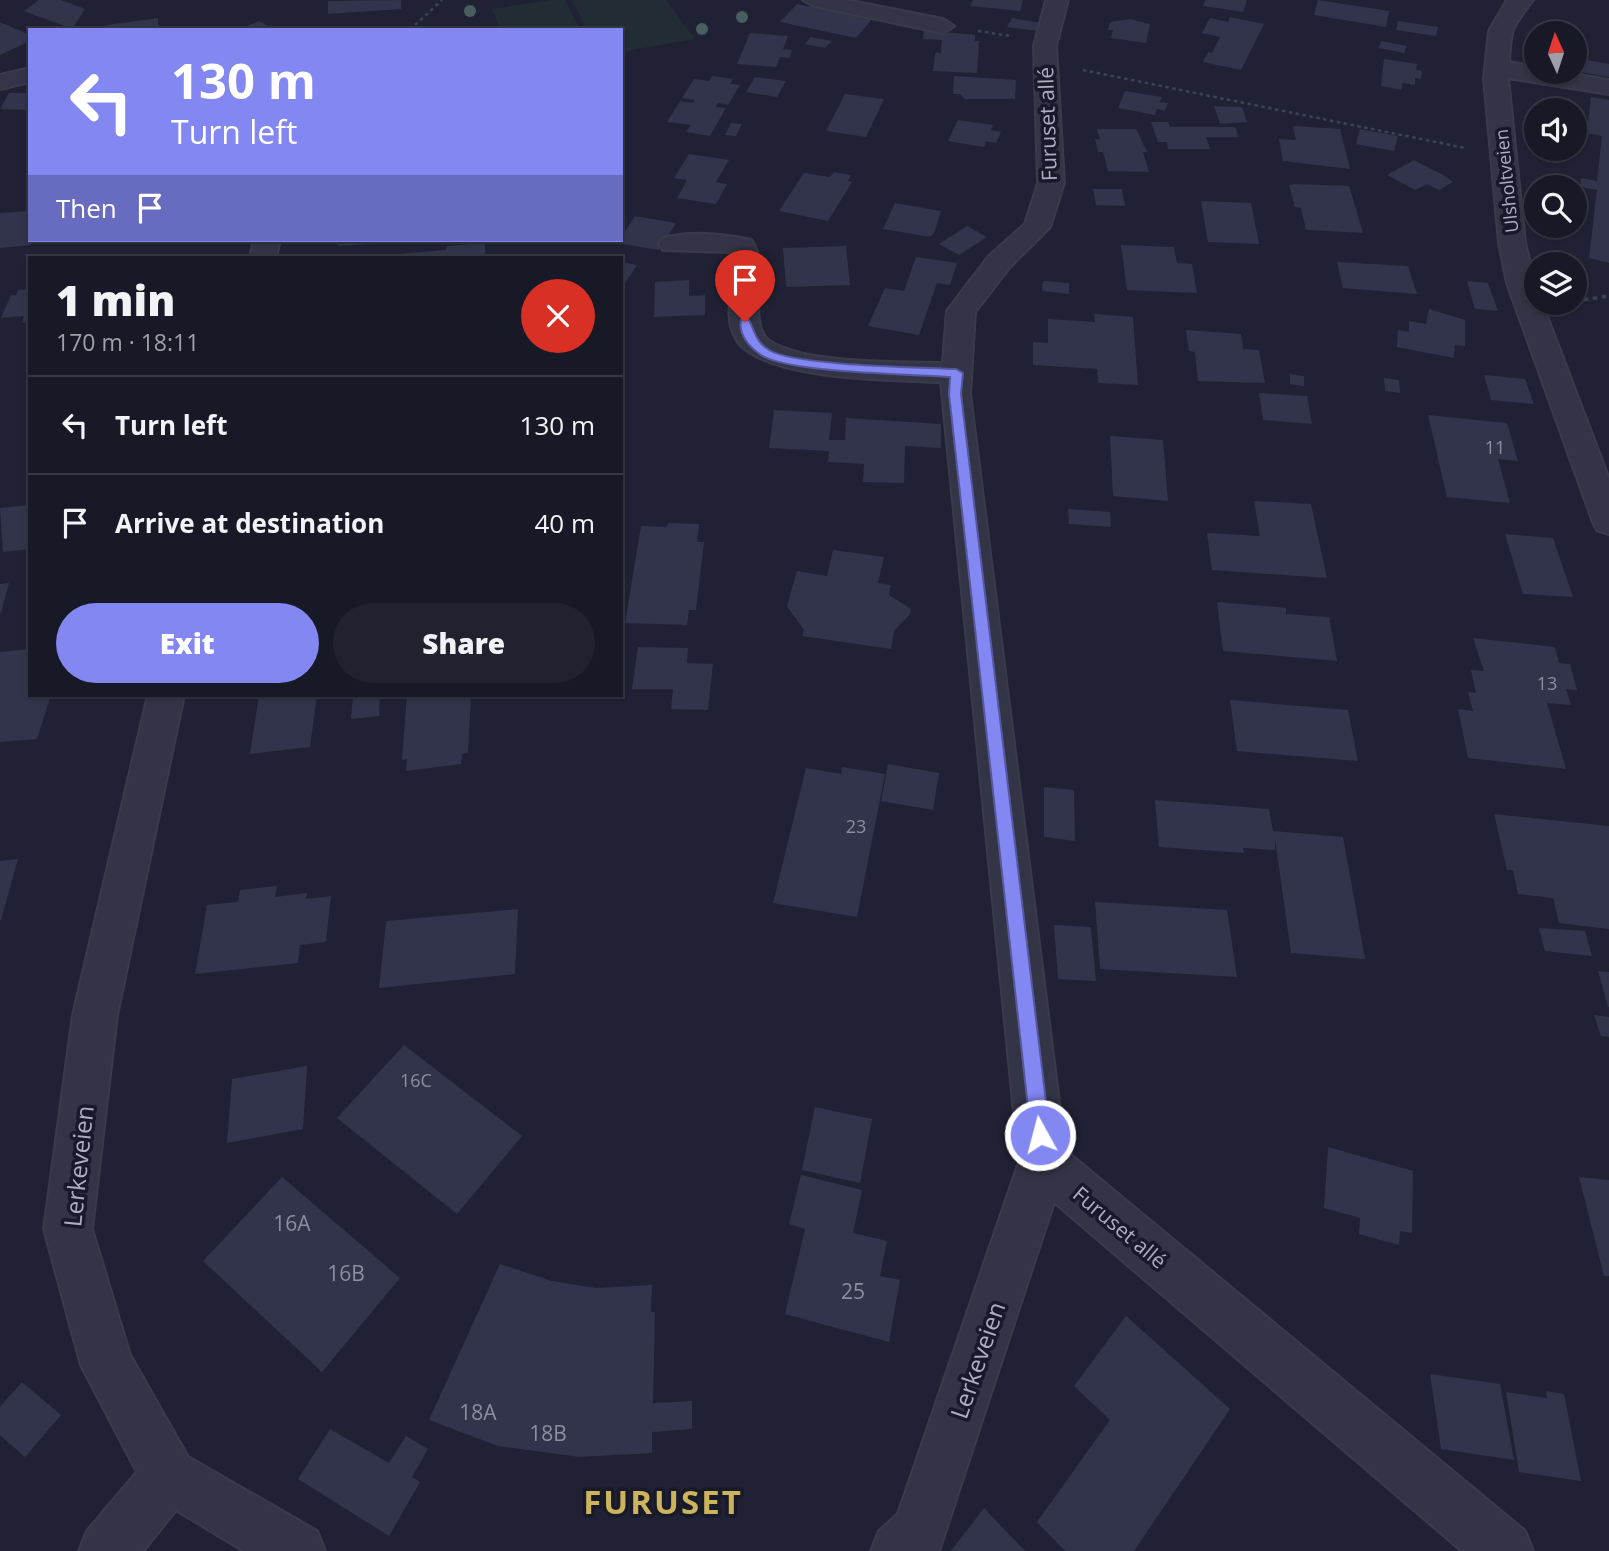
<!DOCTYPE html>
<meta charset="utf-8">
<style>
body{margin:0;font-family:"Open Sans",sans-serif;background:#21222f;color:#f1f3f6;height:100vh;display:flex;flex-direction:column;font-size:26px;white-space:nowrap}
*{box-sizing:border-box;margin:0}
p{font-size:23px;color:#9fa0a7}
.icon{flex:none;width:38px;height:38px;fill:none;stroke:currentColor;stroke-width:2;stroke-linecap:round;stroke-linejoin:round}
.map{position:relative;flex:1;overflow:hidden}
.panel{position:absolute;left:28px;top:256px;width:595px;height:441px;display:flex;flex-direction:column;background:#181927;border-radius:0px;box-shadow:0 2px 5px #0004,0 0 0 2px #363844}
.panel>*{flex:none}
.banner{position:absolute;left:28px;top:28px;width:595px;height:214px;border-radius:0px;box-shadow:0 2px 5px #0004,0 0 0 2px #363844;background:#8287f2;color:#fff;overflow:hidden}
.needle{width:46px;rotate:357deg}
.tools{position:absolute;left:1524px;top:21px;display:grid;gap:14px}
.tools a{display:grid;place-items:center;width:63px;height:63px;border-radius:50%;background:#181927;box-shadow:0 2px 5px #0004,0 0 0 2px #363844;font-size:35px}
.pin{position:absolute;display:grid;place-items:center;width:60px;height:60px;color:#fff;margin:-72px -30px;border-radius:50% 50% 50% 0;rotate:-45deg;box-shadow:0 0 7px #0007}
.pin .icon{rotate:45deg}
.me{position:absolute;width:77px;margin:-38px;rotate:353deg;stroke-linejoin:round;filter:drop-shadow(0 0 5px #0008)}
.turn{display:flex;align-items:center;gap:24px;height:147px;padding:0 28px;font-size:32px}
.turn .icon{width:91px;height:91px;stroke-width:2.5}
.turn b{display:block;font-size:49px;line-height:60px}
.then{display:flex;align-items:center;height:66px;padding:0 28px;background:#0003;gap:14px;font-size:26px}
.round{display:grid;place-items:center;flex:none;width:74px;height:74px;border-radius:37px;background:#21222f}
.head{display:flex;align-items:center;justify-content:space-between;height:119px;padding:0 28px}
h1{font-size:42px;font-weight:800;line-height:52px}
.primary-button{display:flex;gap:14px;margin-top:auto;padding:14px 28px}
.primary-button a{flex:1;height:80px;border-radius:42px;background:#8287f2;color:#fff;font-size:28px;font-weight:800;line-height:80px;text-align:center}
.primary-button a+a{background:#21222f;color:#f1f3f6}
ul{padding:0;list-style:none}
li{display:flex;align-items:center;gap:21px;height:98px;padding:0 28px;border-top:2px solid #363844}
li div{flex:1}
li b{display:block;font-size:26px}
li em{font-style:normal}
.map>svg:first-child{display:block}
</style>
<div class="map">
<svg width="1609" height="1551" viewBox="0 0 1609 1551">
<rect width="100%" height="100%" fill="#202134"/>
<g fill="#222c35">
<path d="M 551,0 L 565,0 L 580,30 L 501,30 L 492,9 Z"/>
<path d="M 572,0 L 666,0 L 695,39 L 621,52 L 621,30 L 587,30 Z"/>
</g>
<g fill="#32344b">
<path d="M 39,0 L 61,0 L 85,9 L 72,29 L 24,11 Z"/>
<path d="M 401,0 L 401,9 L 328,14 L 328,1 Z"/>
<path d="M 973,0 L 1023,0 L 1020,11 L 970,6 Z"/>
<path d="M 1205,0 L 1247,0 L 1243,12 L 1203,6 Z"/>
<path d="M 1318,0 L 1389,11 L 1386,27 L 1314,15 Z"/>
<path d="M 797,4 L 872,19 L 856,38 L 780,22 Z"/>
<path d="M 1230,17 L 1264,24 L 1241,70 L 1203,62 L 1208,52 L 1212,53 L 1220,37 L 1202,33 L 1210,18 L 1228,22 Z"/>
<path d="M 158,18 L 158,30 L 107,30 L 107,25 Z"/>
<path d="M 1012,18 L 1042,23 L 1039,31 L 1007,27 Z"/>
<path d="M 1130,19 L 1150,24 L 1146,43 L 1111,38 L 1113,30 L 1108,30 L 1110,22 Z"/>
<path d="M 259,21 L 275,30 L 238,30 Z"/>
<path d="M 1398,21 L 1438,27 L 1436,36 L 1396,30 Z"/>
<path d="M 0,22 L 30,35 L 30,41 L 0,55 Z"/>
<path d="M 924,30 L 975,35 L 975,41 L 979,41 L 977,73 L 933,71 L 935,53 L 941,53 L 942,40 L 923,39 Z"/>
<path d="M 750,33 L 788,36 L 783,49 L 792,50 L 789,58 L 780,57 L 776,67 L 737,64 Z"/>
<path d="M 811,37 L 832,41 L 825,48 L 805,44 Z"/>
<path d="M 1381,41 L 1407,46 L 1404,53 L 1379,48 Z"/>
<path d="M 1575,58 L 1609,64 L 1609,77 L 1575,71 Z"/>
<path d="M 1384,59 L 1417,64 L 1416,70 L 1422,71 L 1421,79 L 1415,78 L 1415,85 L 1402,83 L 1402,90 L 1381,86 Z"/>
<path d="M 712,76 L 733,79 L 730,84 L 740,85 L 728,105 L 718,103 L 716,107 L 726,108 L 710,136 L 686,132 L 691,125 L 667,122 L 680,101 L 693,103 L 695,100 L 682,98 L 694,79 L 709,81 Z"/>
<path d="M 954,76 L 1016,80 L 1015,99 L 965,99 L 960,94 L 953,94 Z"/>
<path d="M 755,77 L 786,81 L 777,97 L 746,92 Z"/>
<path d="M 1125,91 L 1162,97 L 1160,102 L 1168,103 L 1165,111 L 1157,109 L 1155,115 L 1118,108 Z"/>
<path d="M 9,93 L 30,93 L 30,110 L 0,109 Z"/>
<path d="M 845,94 L 884,99 L 866,137 L 826,131 Z"/>
<path d="M 1591,97 L 1609,100 L 1609,263 L 1589,258 L 1597,190 L 1580,187 L 1581,178 L 1597,181 L 1602,136 L 1587,133 Z"/>
<path d="M 1214,106 L 1242,107 L 1247,122 L 1220,124 Z"/>
<path d="M 958,120 L 993,125 L 991,130 L 1001,132 L 996,143 L 986,141 L 984,147 L 948,141 Z"/>
<path d="M 1151,122 L 1168,122 L 1170,127 L 1235,127 L 1239,137 L 1206,137 L 1210,149 L 1168,149 L 1167,142 L 1158,142 Z"/>
<path d="M 731,123 L 742,124 L 736,136 L 725,135 Z"/>
<path d="M 1293,126 L 1340,129 L 1350,169 L 1283,161 L 1279,139 L 1296,140 Z"/>
<path d="M 1097,129 L 1136,129 L 1147,152 L 1143,152 L 1149,172 L 1108,171 L 1103,152 L 1098,152 L 1095,139 L 1100,139 Z"/>
<path d="M 1360,129 L 1398,136 L 1394,151 L 1356,144 Z"/>
<path d="M 689,154 L 729,160 L 716,182 L 727,184 L 716,204 L 677,198 L 687,180 L 674,178 Z"/>
<path d="M 1414,160 L 1443,175 L 1453,182 L 1439,190 L 1427,184 L 1415,190 L 1387,175 Z"/>
<path d="M 834,172 L 851,175 L 848,181 L 852,182 L 828,221 L 779,211 L 804,173 L 830,177 Z"/>
<path d="M 1295,184 L 1349,186 L 1363,233 L 1306,230 L 1301,208 L 1295,207 L 1289,185 Z"/>
<path d="M 1093,189 L 1122,189 L 1125,206 L 1096,205 Z"/>
<path d="M 1201,201 L 1251,203 L 1259,244 L 1208,242 Z"/>
<path d="M 895,203 L 941,211 L 934,233 L 930,237 L 883,229 Z"/>
<path d="M 30,211 L 31,245 L 0,248 L 0,213 Z"/>
<path d="M 635,216 L 676,223 L 659,250 L 617,243 Z"/>
<path d="M 967,226 L 987,237 L 959,255 L 939,244 Z"/>
<path d="M 339,240 L 373,240 L 372,244 L 338,246 Z"/>
<path d="M 485,243 L 485,257 L 396,257 L 397,254 L 446,250 L 446,246 Z"/>
<path d="M 1121,245 L 1174,247 L 1177,263 L 1192,264 L 1197,293 L 1127,290 Z"/>
<path d="M 846,246 L 850,285 L 786,287 L 783,248 Z"/>
<path d="M 916,257 L 957,263 L 950,285 L 937,283 L 919,335 L 868,326 L 885,288 L 904,291 Z"/>
<path d="M 621,262 L 637,265 L 621,289 Z"/>
<path d="M 1337,262 L 1408,266 L 1417,294 L 1343,288 Z"/>
<path d="M 689,280 L 689,296 L 705,295 L 705,315 L 654,317 L 655,282 Z"/>
<path d="M 1043,281 L 1069,283 L 1069,294 L 1042,291 Z"/>
<path d="M 1467,281 L 1488,283 L 1498,311 L 1475,309 Z"/>
<path d="M 30,289 L 30,322 L 22,323 L 24,316 L 1,318 L 11,295 L 16,295 L 18,290 Z"/>
<path d="M 1429,309 L 1465,320 L 1465,346 L 1455,345 L 1454,358 L 1397,347 L 1398,330 L 1409,332 L 1409,321 L 1426,324 Z"/>
<path d="M 1094,314 L 1133,317 L 1138,385 L 1098,383 L 1097,369 L 1033,365 L 1033,342 L 1048,343 L 1048,319 L 1095,322 Z"/>
<path d="M 1186,330 L 1241,334 L 1243,349 L 1259,350 L 1265,383 L 1198,381 L 1195,352 L 1189,351 Z"/>
<path d="M 1290,374 L 1304,376 L 1304,386 L 1290,384 Z"/>
<path d="M 1484,375 L 1525,379 L 1534,404 L 1491,400 Z"/>
<path d="M 1384,378 L 1399,380 L 1400,393 L 1385,391 Z"/>
<path d="M 1259,393 L 1307,396 L 1312,424 L 1263,420 Z"/>
<path d="M 774,410 L 832,413 L 829,440 L 845,440 L 846,418 L 941,424 L 941,448 L 905,446 L 904,483 L 863,482 L 864,464 L 828,462 L 829,451 L 769,448 Z"/>
<path d="M 1428,415 L 1507,423 L 1518,461 L 1498,459 L 1510,503 L 1447,497 Z"/>
<path d="M 1110,436 L 1163,440 L 1168,501 L 1113,496 Z"/>
<path d="M 1254,501 L 1311,504 L 1327,578 L 1212,570 L 1207,533 L 1260,536 Z"/>
<path d="M 30,505 L 26,531 L 30,530 L 30,549 L 3,552 L 0,508 Z"/>
<path d="M 1068,509 L 1110,512 L 1111,527 L 1069,524 Z"/>
<path d="M 668,523 L 699,524 L 697,542 L 704,542 L 696,610 L 689,610 L 687,625 L 625,623 L 641,526 L 667,527 Z"/>
<path d="M 1505,534 L 1553,538 L 1573,597 L 1523,594 Z"/>
<path d="M 833,550 L 884,557 L 878,583 L 891,585 L 889,595 L 911,609 L 910,614 L 894,631 L 891,649 L 802,636 L 804,630 L 787,606 L 797,571 L 827,576 Z"/>
<path d="M 9,583 L 1,613 L 0,613 L 0,584 Z"/>
<path d="M 1217,602 L 1286,608 L 1286,614 L 1329,617 L 1337,661 L 1223,651 Z"/>
<path d="M 1473,638 L 1555,647 L 1559,663 L 1570,664 L 1577,690 L 1566,689 L 1571,705 L 1547,703 L 1566,769 L 1468,758 L 1458,709 L 1473,711 L 1468,692 L 1476,693 L 1471,670 L 1484,671 Z"/>
<path d="M 638,647 L 688,648 L 687,663 L 713,664 L 708,710 L 671,709 L 673,689 L 632,689 Z"/>
<path d="M 30,649 L 30,695 L 51,695 L 37,739 L 0,742 L 0,652 Z"/>
<path d="M 259,695 L 317,695 L 310,747 L 250,754 Z"/>
<path d="M 353,695 L 380,695 L 379,716 L 351,719 Z"/>
<path d="M 407,695 L 471,695 L 468,753 L 462,754 L 461,764 L 406,771 L 407,759 L 402,760 Z"/>
<path d="M 1230,700 L 1348,710 L 1358,761 L 1237,751 Z"/>
<path d="M 888,764 L 939,773 L 933,810 L 881,801 Z"/>
<path d="M 842,767 L 885,774 L 857,917 L 773,903 L 806,768 L 841,774 Z"/>
<path d="M 1044,787 L 1074,790 L 1075,841 L 1044,837 Z"/>
<path d="M 1155,800 L 1269,809 L 1273,831 L 1343,837 L 1365,959 L 1291,953 L 1275,839 L 1275,850 L 1243,848 L 1244,853 L 1159,847 Z"/>
<path d="M 1494,814 L 1609,826 L 1609,929 L 1559,923 L 1553,898 L 1518,894 L 1513,870 L 1507,870 Z"/>
<path d="M 18,859 L 1,920 L 0,920 L 0,861 Z"/>
<path d="M 277,886 L 275,897 L 307,893 L 306,899 L 331,896 L 326,942 L 300,945 L 298,963 L 195,974 L 207,905 L 238,902 L 240,890 Z"/>
<path d="M 1095,902 L 1227,910 L 1237,977 L 1100,969 Z"/>
<path d="M 518,909 L 515,974 L 379,988 L 386,921 Z"/>
<path d="M 1054,925 L 1091,927 L 1096,981 L 1058,979 Z"/>
<path d="M 1539,928 L 1585,931 L 1592,956 L 1545,951 Z"/>
<path d="M 1598,971 L 1609,972 L 1609,1007 L 1608,1007 Z"/>
<path d="M 1594,1015 L 1609,1017 L 1609,1037 L 1601,1036 Z"/>
<path d="M 404,1045 L 522,1136 L 457,1214 L 337,1118 Z"/>
<path d="M 307,1066 L 303,1129 L 227,1143 L 232,1079 Z"/>
<path d="M 815,1107 L 872,1119 L 860,1183 L 802,1170 Z"/>
<path d="M 1328,1147 L 1413,1171 L 1412,1233 L 1400,1231 L 1399,1245 L 1359,1234 L 1360,1218 L 1324,1208 Z"/>
<path d="M 801,1175 L 862,1190 L 853,1233 L 887,1241 L 880,1276 L 900,1280 L 889,1342 L 785,1314 L 805,1229 L 789,1224 Z"/>
<path d="M 282,1177 L 400,1278 L 322,1372 L 203,1261 Z"/>
<path d="M 1579,1177 L 1609,1180 L 1609,1276 L 1604,1276 Z"/>
<path d="M 500,1264 L 552,1281 L 596,1288 L 652,1285 L 651,1312 L 655,1312 L 653,1403 L 692,1401 L 692,1429 L 652,1432 L 652,1453 L 579,1457 L 498,1446 L 429,1420 Z"/>
<path d="M 1126,1316 L 1230,1409 L 1134,1551 L 1065,1551 L 1037,1522 L 1110,1420 L 1074,1386 Z"/>
<path d="M 1430,1374 L 1500,1384 L 1514,1460 L 1441,1449 Z"/>
<path d="M 22,1382 L 61,1415 L 25,1457 L 0,1435 L 0,1407 Z"/>
<path d="M 1546,1391 L 1564,1394 L 1581,1481 L 1519,1472 L 1506,1392 L 1547,1398 Z"/>
<path d="M 330,1429 L 389,1463 L 406,1436 L 428,1449 L 412,1477 L 420,1482 L 389,1536 L 298,1479 Z"/>
<path d="M 984,1508 L 1025,1551 L 951,1551 Z"/>
</g>
<g fill="none" stroke-linecap="round" stroke-linejoin="round">
<g stroke="#393b4b" stroke-width="4">
<g id="street">
<path d="M 803,0 L 846,0 L 943,19 L 954,26 L 943,33 L 814,6 Z"/>
<path d="M 1046,0 L 1068,0 L 1056,46 L 1064,183 L 1050,227 L 1009,268 L 975,312 L 970,394 L 1065,1150 L 1525,1531 L 1533,1551 L 1462,1551 L 1054,1202 L 939,1551 L 871,1551 L 879,1531 L 898,1514 L 1019,1162 L 941,382 C 896,380 757,381 735,337 C 721,311 739,280 730,252 L 663,250 L 659,244 L 663,238 C 690,231 724,234 751,240 C 768,264 755,293 759,320 C 760,329 763,337 771,342 C 806,364 900,362 943,363 L 947,311 L 989,256 L 1025,224 L 1038,183 L 1034,46 Z"/>
<path d="M 1507,0 L 1533,0 C 1512,28 1511,26 1509,62 L 1536,67 L 1536,72 L 1562,72 L 1609,80 L 1609,94 L 1508,78 L 1525,243 L 1536,287 L 1536,303 L 1542,303 L 1609,479 L 1609,534 L 1597,530 L 1593,522 L 1507,283 L 1499,243 L 1484,78 L 1489,31 Z"/>
<path d="M 30,68 L 30,82 L 0,89 L 0,75 Z"/>
<path d="M 254,240 L 280,240 L 276,257 L 250,257 Z"/>
<path d="M 148,695 L 184,695 L 117,1015 L 92,1229 L 130,1355 L 188,1457 L 317,1531 L 325,1551 L 244,1551 L 176,1510 L 143,1551 L 79,1551 L 87,1531 L 137,1472 L 81,1365 L 44,1229 L 73,1015 Z"/>
</g>
</g>
<g stroke="#3a454e" stroke-width="2.5" stroke-dasharray="3.5 3.5" stroke-linecap="butt">
<path d="M 410,30 L 442,0"/>
<path d="M 978,31 L 1011,36"/>
<path d="M 1083,70 L 1465,148"/>
</g>
<path stroke="#3a454e" stroke-width="3.5" stroke-dasharray="4.5 4.5" stroke-linecap="butt" d="M 1575,301 L 1609,296"/>
<use href="#street" fill="#333445" fill-rule="evenodd"/>
</g>
<g fill="#465e5d">
<circle cx="470" cy="11" r="6"/>
<circle cx="742" cy="17" r="6"/>
<circle cx="702" cy="29" r="6"/>
</g>
<path fill="#8287f2" stroke="#54589d" stroke-width="2" d="M 741,320 L 749,320 C 755,332 756,342 769,350 C 795,366 920,367 956,369 L 963,373 L 961,394 L 1050,1135 L 1047,1142 L 1040,1145 L 1033,1142 L 1031,1135 L 949,394 L 950,377 C 911,374 788,373 761,355 C 749,347 738,334 741,320 Z"/>
<g text-anchor="middle" dominant-baseline="central" stroke-width="7" stroke-linejoin="round" paint-order="stroke">
<g font-size="18" fill="#adaec2" stroke="#191a29">
<text transform="translate(1506 181) rotate(-96)">Ulsholtveien</text>
</g>
<g font-size="18" fill="#8c8ea2">
<text x="1495" y="447">11</text>
<text x="1547" y="683">13</text>
<text x="856" y="826">23</text>
<text x="416" y="1080">16C</text>
</g>
<g font-size="21" fill="#adaec2" stroke="#191a29">
<text transform="translate(1047 124) rotate(-92)">Furuset allé</text>
<text transform="translate(1120 1227) rotate(40)">Furuset allé</text>
</g>
<g font-size="21" fill="#8c8ea2">
<text x="292" y="1223">16A</text>
<text x="346" y="1273">16B</text>
<text x="853" y="1291">25</text>
<text x="478" y="1412">18A</text>
<text x="548" y="1433">18B</text>
</g>
<g font-size="24" fill="#adaec2" stroke="#191a29">
<text transform="translate(78 1166) rotate(-84)">Lerkeveien</text>
<text transform="translate(977 1360) rotate(-71)">Lerkeveien</text>
</g>
<g font-size="33" font-weight="bold" letter-spacing="2" fill="#ccb45d" stroke="#191a29">
<text x="663" y="1501">FURUSET</text>
</g>
</g>
</svg>
<div class="tools">
<a><svg class="needle" viewBox="-14 -14 28 28"><path d="M0-13l5 13h-10z" fill="#e53935"/><path d="M0 13l5-13h-10z" fill="#9fa0a7"/></svg></a>
<a><svg class="icon" aria-label="sound" viewBox="0 0 24 24"><path d="M4 9h4l5-4v14l-5-4H4zM17 9q2 3 0 6"/></svg></a>
<a><svg class="icon" aria-label="search" viewBox="0 0 24 24"><circle cx="10" cy="10" r="6"/><path d="M15 15l6 6"/></svg></a>
<a><svg class="icon" aria-label="layers" viewBox="0 0 24 24"><path d="M12 4l9 5-9 5-9-5zM3 14l9 5 9-5"/></svg></a>
</div>
<div class="pin" style="left:745px;top:322px;background:#d93025"><svg class="icon" aria-label="arrive" viewBox="0 0 24 24"><path d="M6 21V4h12l-3 4 3 4H6"/></svg></div>
<svg class="me" style="left:1040px;top:1135px" viewBox="-20 -20 40 40"><circle r="17" fill="#8287f2" stroke="#fff" stroke-width="3"/><path d="M0-11L8 9 0 5-8 9z" fill="#fff"/></svg>
<div class="banner">
<div class="turn"><svg class="icon" aria-label="left" viewBox="0 0 24 24"><path d="M17 20v-9H6M10 6l-5 5 5 5"/></svg><div><b>130 m</b>Turn left</div></div>
<div class="then">Then<svg class="icon" aria-label="arrive" viewBox="0 0 24 24"><path d="M6 21V4h12l-3 4 3 4H6"/></svg></div>
</div>
<section class="panel">
<div class="head"><div><h1>1 min</h1><p>170 m · 18:11</p></div><a class="round" style="background:#d93025;color:#fff"><svg class="icon" aria-label="close" viewBox="0 0 24 24"><path d="M6 6l12 12M18 6L6 18"/></svg></a></div>
<ul>
<li><svg class="icon" aria-label="left" viewBox="0 0 24 24"><path d="M17 20v-9H6M10 6l-5 5 5 5"/></svg><div><b>Turn left</b></div><em>130 m</em></li>
<li><svg class="icon" aria-label="arrive" viewBox="0 0 24 24"><path d="M6 21V4h12l-3 4 3 4H6"/></svg><div><b>Arrive at destination</b></div><em>40 m</em></li>
</ul>
<div class="primary-button"><a>Exit</a><a>Share</a></div>
</section>
</div>
